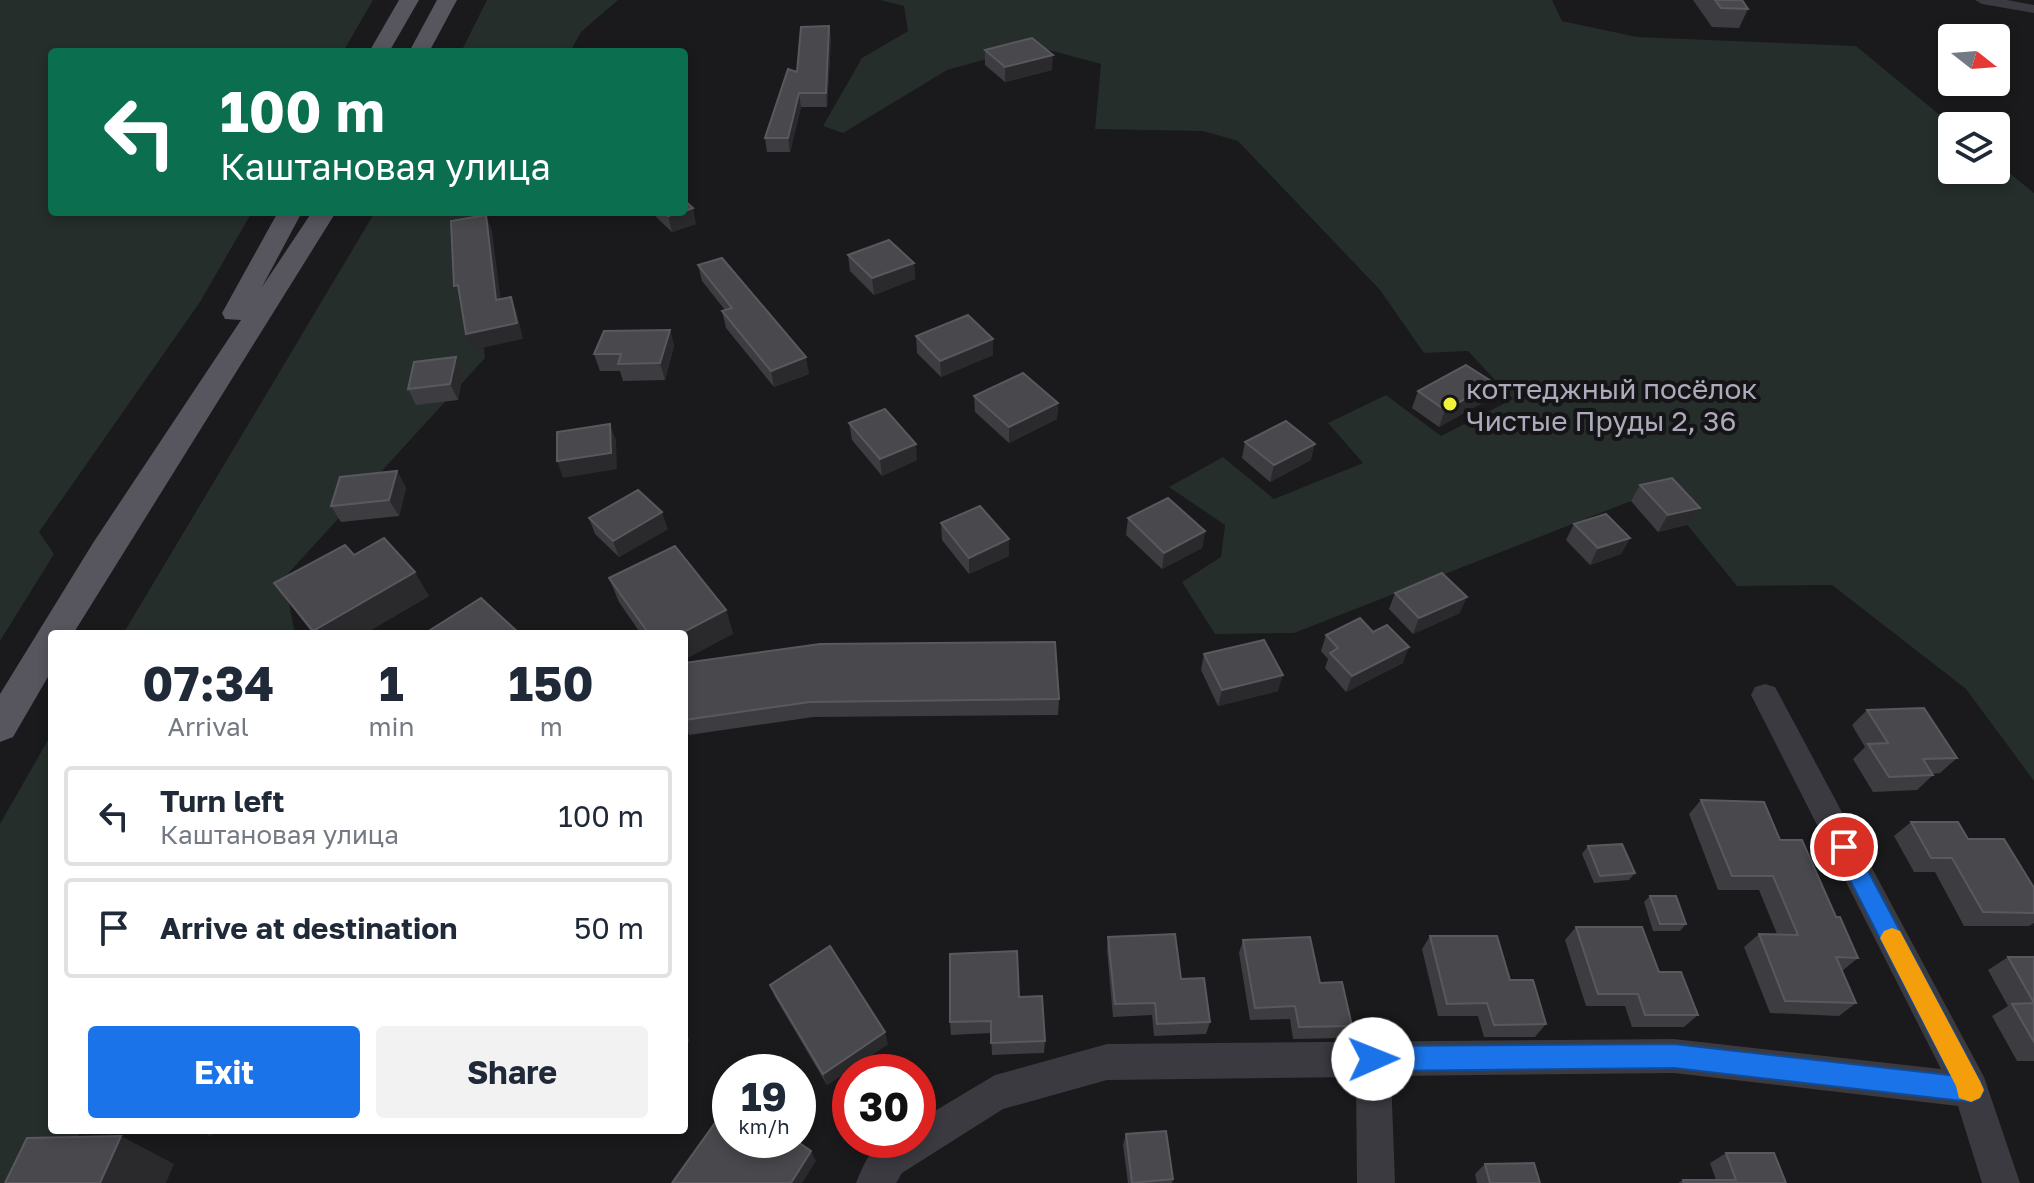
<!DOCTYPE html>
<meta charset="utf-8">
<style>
body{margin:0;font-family:"Golos Text",sans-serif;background:#f2f2f3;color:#1f2937;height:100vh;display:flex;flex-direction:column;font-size:30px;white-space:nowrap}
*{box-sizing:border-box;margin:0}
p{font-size:26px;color:#747a83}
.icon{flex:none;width:44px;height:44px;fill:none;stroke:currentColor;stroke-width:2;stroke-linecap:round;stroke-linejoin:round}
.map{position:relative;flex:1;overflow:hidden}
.side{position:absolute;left:48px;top:630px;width:640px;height:504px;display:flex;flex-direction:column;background:#fff;border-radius:8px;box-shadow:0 4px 12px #0003}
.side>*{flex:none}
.guide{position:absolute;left:48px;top:48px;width:640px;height:168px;border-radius:8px;box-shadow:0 4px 12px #0003;background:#0b6e4f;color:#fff;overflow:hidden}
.needle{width:52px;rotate:107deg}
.controls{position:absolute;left:1938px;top:24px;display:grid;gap:16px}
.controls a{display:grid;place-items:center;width:72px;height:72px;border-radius:8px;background:#fff;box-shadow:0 4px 12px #0003;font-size:40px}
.speed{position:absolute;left:712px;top:1054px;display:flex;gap:16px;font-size:40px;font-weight:700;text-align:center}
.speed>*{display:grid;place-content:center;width:104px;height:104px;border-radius:50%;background:#fff;box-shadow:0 4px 12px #0003;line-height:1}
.speed small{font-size:20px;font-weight:400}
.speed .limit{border:12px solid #d22;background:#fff;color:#111}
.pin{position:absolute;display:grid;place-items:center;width:68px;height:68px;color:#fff;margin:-34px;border:4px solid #fff;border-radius:50%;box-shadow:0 2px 8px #0007}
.me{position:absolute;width:88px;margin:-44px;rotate:89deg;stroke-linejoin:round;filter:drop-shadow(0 0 6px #0008)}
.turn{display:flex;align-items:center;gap:28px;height:168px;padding:0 40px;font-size:36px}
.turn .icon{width:104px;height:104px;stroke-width:2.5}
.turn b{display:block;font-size:56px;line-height:68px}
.eta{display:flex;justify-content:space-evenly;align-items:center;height:136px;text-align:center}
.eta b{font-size:48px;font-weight:700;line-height:56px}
.primary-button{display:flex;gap:16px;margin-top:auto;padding:16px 40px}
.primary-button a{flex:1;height:92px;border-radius:8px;background:#1a73e8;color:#fff;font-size:32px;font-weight:700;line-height:92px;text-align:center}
.primary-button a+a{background:#f2f2f3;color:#1f2937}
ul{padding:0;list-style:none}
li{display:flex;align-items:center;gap:24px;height:100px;margin:0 16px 12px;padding:0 24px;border:4px solid #e0e1e3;border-radius:8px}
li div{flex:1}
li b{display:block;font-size:30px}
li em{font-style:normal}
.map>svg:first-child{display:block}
</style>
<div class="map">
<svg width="2034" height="1183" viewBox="0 0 2034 1183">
<rect width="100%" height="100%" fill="#1a191b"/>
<g fill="#252e2a">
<path d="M 0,0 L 373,0 L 343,52 L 52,52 L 52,212 L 252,212 L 200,302 L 39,532 L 54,554 L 0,641 Z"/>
<path d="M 487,0 L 618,0 L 581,32 L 570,52 L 461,52 Z"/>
<path d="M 880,0 L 1552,0 L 1562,21 L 1637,37 L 1856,46 L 1953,126 L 1952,170 L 1996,170 L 1996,162 L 2034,193 L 2034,781 L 1966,689 L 1832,585 L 1737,586 L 1662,494 L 1631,501 L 1294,633 L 1215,634 L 1182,582 L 1221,557 L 1225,525 L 1169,487 L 1223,457 L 1274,499 L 1363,463 L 1328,423 L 1386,395 L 1441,436 L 1513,399 L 1468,351 L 1424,353 L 1380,290 L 1238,141 L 1203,131 L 1095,129 L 1101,64 L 1034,46 L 947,70 L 843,133 L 823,126 L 862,58 L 908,31 L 904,6 Z"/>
<path d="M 375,212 L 484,212 L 472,236 L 485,358 L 284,578 L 295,634 L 123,634 Z"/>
<path d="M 52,733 L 52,1130 L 81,1130 L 55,1183 L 0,1183 L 0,824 Z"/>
</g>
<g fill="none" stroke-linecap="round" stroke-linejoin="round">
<g fill="#3b3a40" fill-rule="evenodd">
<path d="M 1975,0 L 2007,0 L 2034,5 L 2034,13 L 1982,4 Z"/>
<path d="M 1765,684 L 1775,687 L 1984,1077 L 2020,1183 L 1982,1183 L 1958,1106 L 1674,1073 L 1391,1076 L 1395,1183 L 1357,1183 L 1356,1077 L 1107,1080 L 1003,1109 L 902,1173 L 896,1183 L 856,1183 C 872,1144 877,1140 918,1140 L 918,1121 L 995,1075 L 1107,1044 L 1674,1039 L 1941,1069 L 1751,695 L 1755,687 Z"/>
</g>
<g fill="#57565f" fill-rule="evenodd">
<path d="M 399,0 L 419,0 L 389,52 L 369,52 Z"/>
<path d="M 437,0 L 457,0 L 429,52 L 409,52 Z"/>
<path d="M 278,212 L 302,212 L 262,287 L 312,212 L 336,212 L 73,634 L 52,634 L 52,670 L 13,737 L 0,742 L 0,694 L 93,543 L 241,320 L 225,319 L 222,313 Z"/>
</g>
</g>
<g fill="#3d3c40">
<path d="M 1693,0 L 1742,0 L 1748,9 L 1739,28 L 1712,27 Z"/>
<path d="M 829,26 L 831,40 L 827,107 L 801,107 L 790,152 L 767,152 L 765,138 Z"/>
<path d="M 985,50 L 1052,70 L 1005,82 L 985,65 Z"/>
<path d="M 653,212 L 684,212 L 696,224 L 672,232 L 654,215 Z"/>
<path d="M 848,255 L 914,263 L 915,279 L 874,295 L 850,271 Z"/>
<path d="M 698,265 L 809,374 L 774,387 L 726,328 L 722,311 L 725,310 L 702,281 Z"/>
<path d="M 670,330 L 674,346 L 665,380 L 623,381 L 620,371 L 600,371 L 594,354 Z"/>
<path d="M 916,336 L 993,355 L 941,377 L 917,353 Z"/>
<path d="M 463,373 L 458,400 L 416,405 L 408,389 Z"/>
<path d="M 1494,383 L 1487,400 L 1439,427 L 1412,408 L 1418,391 Z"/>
<path d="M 974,396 L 1058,403 L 1057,419 L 1009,443 L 975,412 Z"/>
<path d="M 849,423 L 917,460 L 882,476 L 852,440 Z"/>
<path d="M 1245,442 L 1311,460 L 1270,482 L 1242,458 Z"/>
<path d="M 397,471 L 406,488 L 399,516 L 341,522 L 331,506 Z"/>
<path d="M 1640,485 L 1700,508 L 1690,524 L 1658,532 L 1631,501 Z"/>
<path d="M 589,518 L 668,529 L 619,557 L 595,534 Z"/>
<path d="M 1128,518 L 1205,531 L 1202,548 L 1162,569 L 1126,535 Z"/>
<path d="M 941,523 L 1009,539 L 1009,556 L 969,574 L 942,540 Z"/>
<path d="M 1574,524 L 1630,538 L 1621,554 L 1590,565 L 1566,540 Z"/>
<path d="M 354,555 L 429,596 L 364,634 L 313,634 L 274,583 Z"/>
<path d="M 609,578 L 726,610 L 733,634 L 641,634 L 619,602 Z"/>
<path d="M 1395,593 L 1460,613 L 1413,634 L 1389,609 Z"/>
<path d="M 1373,632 L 1403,663 L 1346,692 L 1325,668 L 1328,659 L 1321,651 L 1326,635 Z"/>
<path d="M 1204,654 L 1278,691 L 1218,706 L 1201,670 Z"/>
<path d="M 684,663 L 1059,699 L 1058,715 L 813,717 L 689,735 L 684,721 Z"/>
<path d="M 1867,710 L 1957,758 L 1940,773 L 1932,774 L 1933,775 L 1917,790 L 1873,792 L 1853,759 L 1865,747 L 1852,725 Z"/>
<path d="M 1701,800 L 1780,840 L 1836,917 L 1858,958 L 1842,971 L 1856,1003 L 1839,1016 L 1770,1013 L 1744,947 L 1759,934 L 1777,934 L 1759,890 L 1718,890 L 1689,814 Z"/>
<path d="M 1911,822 L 1968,839 L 2034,888 L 2034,923 L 2029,926 L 1964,926 L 1935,872 L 1914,872 L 1894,836 Z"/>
<path d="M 1588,846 L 1635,873 L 1629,880 L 1594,883 L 1582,854 Z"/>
<path d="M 1650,896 L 1686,924 L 1680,931 L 1653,931 L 1644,902 Z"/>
<path d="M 1576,927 L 1659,972 L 1698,1015 L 1684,1027 L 1632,1027 L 1625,1006 L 1586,1006 L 1565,940 Z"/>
<path d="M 1430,936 L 1510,980 L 1546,1024 L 1535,1037 L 1484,1037 L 1478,1016 L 1438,1016 L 1422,949 Z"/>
<path d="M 1108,937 L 1181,979 L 1210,1022 L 1206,1034 L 1154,1036 L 1152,1015 L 1113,1017 L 1107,950 Z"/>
<path d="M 1243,940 L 1320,983 L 1352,1026 L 1345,1038 L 1293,1039 L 1290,1019 L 1250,1020 L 1239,953 Z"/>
<path d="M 2008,957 L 2034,957 L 2034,1061 L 2017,1061 L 1992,1016 L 2008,1006 L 1988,970 Z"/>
<path d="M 770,985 L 888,1044 L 827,1085 L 775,997 Z"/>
<path d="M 1019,997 L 1045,1041 L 1044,1053 L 992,1055 L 991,1033 L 951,1035 L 950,1022 Z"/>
<path d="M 1126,1134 L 1173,1179 L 1172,1183 L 1128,1183 L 1123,1145 Z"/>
<path d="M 1726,1153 L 1786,1183 L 1678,1183 L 1683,1180 L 1716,1180 L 1710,1163 Z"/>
<path d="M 1485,1164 L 1540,1183 L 1477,1183 L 1475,1174 Z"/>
</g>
<g fill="#2a292c">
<path d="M 829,26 L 831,40 L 827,107 L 826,93 Z"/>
<path d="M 1053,55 L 1052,70 L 1005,82 L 1005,67 Z"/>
<path d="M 799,93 L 801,107 L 790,152 L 788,138 Z"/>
<path d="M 693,208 L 696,224 L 672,232 L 668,216 L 684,212 L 684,211 Z"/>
<path d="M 486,215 L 492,231 L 503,317 L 496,300 Z"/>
<path d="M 914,263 L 915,279 L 874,295 L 872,278 Z"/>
<path d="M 458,285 L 460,302 L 454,286 Z"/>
<path d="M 511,297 L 517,313 L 523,339 L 473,350 L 466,334 Z"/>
<path d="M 670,330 L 674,346 L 665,380 L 660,363 Z"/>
<path d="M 993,339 L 993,355 L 941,377 L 940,361 Z"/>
<path d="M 456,357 L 463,373 L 458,400 L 450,384 Z"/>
<path d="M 806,357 L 809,374 L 774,387 L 771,371 Z"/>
<path d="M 1494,383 L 1487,400 L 1439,427 L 1445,410 Z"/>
<path d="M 1058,403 L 1057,419 L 1009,443 L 1009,427 Z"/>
<path d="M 610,424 L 616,440 L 617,469 L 563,478 L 557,461 Z"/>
<path d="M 916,444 L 917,460 L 882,476 L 880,459 Z"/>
<path d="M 1315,444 L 1311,460 L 1270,482 L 1274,465 Z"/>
<path d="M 397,471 L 406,488 L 399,516 L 389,500 Z"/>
<path d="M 1700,508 L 1690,524 L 1658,532 L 1668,515 Z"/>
<path d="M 662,512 L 668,529 L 619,557 L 613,541 Z"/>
<path d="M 1205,531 L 1202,548 L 1162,569 L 1164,553 Z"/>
<path d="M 1630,538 L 1621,554 L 1590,565 L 1598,548 Z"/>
<path d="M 1009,539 L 1009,556 L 969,574 L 969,558 Z"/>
<path d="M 415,572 L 429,596 L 364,634 L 315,634 L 313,631 Z"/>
<path d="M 1467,597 L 1460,613 L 1413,634 L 1419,618 Z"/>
<path d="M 726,610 L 733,634 L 684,660 L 684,634 L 680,634 Z"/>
<path d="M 1409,647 L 1403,663 L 1346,692 L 1352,676 Z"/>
<path d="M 1283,675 L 1278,691 L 1218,706 L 1222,690 Z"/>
<path d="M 684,1030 L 690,1041 L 684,1047 Z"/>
<path d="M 885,1032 L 888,1044 L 827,1085 L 823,1074 Z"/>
<path d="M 199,1130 L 219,1130 L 210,1136 Z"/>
<path d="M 121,1136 L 174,1164 L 166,1183 L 100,1183 Z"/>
<path d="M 811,1151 L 816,1161 L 802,1183 L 791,1183 Z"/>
</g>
<g fill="#49484d" stroke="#59585f" stroke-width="2">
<path d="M 1715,0 L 1742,0 L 1748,9 L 1721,8 Z"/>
<path d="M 829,26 L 826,93 L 799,93 L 788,138 L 765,138 L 788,69 L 797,72 L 801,27 Z"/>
<path d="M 1032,38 L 1053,55 L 1005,67 L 985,50 Z"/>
<path d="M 684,200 L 693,208 L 684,211 Z"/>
<path d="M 664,212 L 681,212 L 668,216 Z"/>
<path d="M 486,215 L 496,300 L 511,297 L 517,323 L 466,334 L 458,285 L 454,286 L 451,221 Z"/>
<path d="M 889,240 L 914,263 L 872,278 L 848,255 Z"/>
<path d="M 722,258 L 806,357 L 771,371 L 722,311 L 732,308 L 698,265 Z"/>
<path d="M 968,315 L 993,339 L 940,361 L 916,336 Z"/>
<path d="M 670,330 L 660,363 L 618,364 L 621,354 L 594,354 L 604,331 Z"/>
<path d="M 456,357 L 450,384 L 408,389 L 414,362 Z"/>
<path d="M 1466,365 L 1494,383 L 1445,410 L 1418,391 Z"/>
<path d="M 1023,373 L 1058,403 L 1009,427 L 974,396 Z"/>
<path d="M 885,409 L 916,444 L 880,459 L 849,423 Z"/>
<path d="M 1286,421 L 1315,444 L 1274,465 L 1245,442 Z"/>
<path d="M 610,424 L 611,453 L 557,461 L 557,432 Z"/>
<path d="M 397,471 L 389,500 L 331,506 L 340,477 Z"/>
<path d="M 1672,478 L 1700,508 L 1668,515 L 1640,485 Z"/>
<path d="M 638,490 L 662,512 L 613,541 L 589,518 Z"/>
<path d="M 1168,498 L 1205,531 L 1164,553 L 1128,518 Z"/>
<path d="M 980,506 L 1009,539 L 969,558 L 941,523 Z"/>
<path d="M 1606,514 L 1630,538 L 1598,548 L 1574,524 Z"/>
<path d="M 384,538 L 415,572 L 313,631 L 274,583 L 345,545 L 354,555 Z"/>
<path d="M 675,546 L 726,610 L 680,634 L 649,634 L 609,578 Z"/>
<path d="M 1442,573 L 1467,597 L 1419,618 L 1395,593 Z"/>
<path d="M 481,598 L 520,634 L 424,634 Z"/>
<path d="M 1360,618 L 1373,632 L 1387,625 L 1409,647 L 1352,676 L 1330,653 L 1338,648 L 1326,635 Z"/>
<path d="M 1264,640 L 1283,675 L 1222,690 L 1204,654 Z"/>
<path d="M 1055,642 L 1059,699 L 810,702 L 684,720 L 684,663 L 820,644 Z"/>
<path d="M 1924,708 L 1957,758 L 1923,759 L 1933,775 L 1889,777 L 1868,744 L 1888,743 L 1867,710 Z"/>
<path d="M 1701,800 L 1764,802 L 1780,840 L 1802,840 L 1836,917 L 1840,917 L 1858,958 L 1836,957 L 1856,1003 L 1785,1001 L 1759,934 L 1798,935 L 1773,876 L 1732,876 Z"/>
<path d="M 1911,822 L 1958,822 L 1968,839 L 2004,839 L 2034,888 L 2034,913 L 1983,912 L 1952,858 L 1931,858 Z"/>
<path d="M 1622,844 L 1635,873 L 1600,876 L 1588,846 Z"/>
<path d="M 1650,896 L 1676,896 L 1686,924 L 1660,924 Z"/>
<path d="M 1576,927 L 1642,927 L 1659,972 L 1681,972 L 1698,1015 L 1645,1015 L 1638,994 L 1598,994 Z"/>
<path d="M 1175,934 L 1181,979 L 1204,978 L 1210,1022 L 1157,1024 L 1155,1003 L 1115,1004 L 1108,937 Z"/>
<path d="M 1430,936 L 1497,936 L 1510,980 L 1533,980 L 1546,1024 L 1494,1025 L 1487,1003 L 1447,1004 Z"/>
<path d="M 1310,937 L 1320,983 L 1342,982 L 1352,1026 L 1299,1027 L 1295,1006 L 1255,1008 L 1243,940 Z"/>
<path d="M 830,946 L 885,1032 L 823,1074 L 770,985 Z"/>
<path d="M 1017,951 L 1019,997 L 1042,996 L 1045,1041 L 991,1043 L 991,1021 L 950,1022 L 950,954 Z"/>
<path d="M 2008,957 L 2034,957 L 2034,1003 Z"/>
<path d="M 2034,1003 L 2034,1042 L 2012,1004 Z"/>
<path d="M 717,1120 L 730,1128 L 730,1140 L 747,1140 L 758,1148 L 763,1140 L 795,1140 L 811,1151 L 791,1183 L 672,1183 Z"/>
<path d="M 1166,1131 L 1173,1179 L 1132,1183 L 1126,1134 Z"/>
<path d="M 121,1136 L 100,1183 L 5,1183 L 27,1138 Z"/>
<path d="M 1726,1153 L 1774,1153 L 1786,1183 L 1684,1183 L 1683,1180 L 1736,1180 Z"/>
<path d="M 1534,1163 L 1540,1183 L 1490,1183 L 1485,1164 Z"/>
</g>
<path fill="#1a73e8" stroke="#114b97" stroke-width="2" d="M 1844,838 L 1852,841 L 1980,1081 L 1984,1090 L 1980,1098 L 1971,1102 L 1674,1068 L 1373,1071 L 1365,1067 L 1361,1059 L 1365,1050 L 1373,1046 L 1674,1044 L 1950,1075 L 1833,847 L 1837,841 Z"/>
<path fill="#f59e0b" d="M 1892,928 L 1900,931 L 1980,1081 L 1984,1090 L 1980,1098 L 1971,1102 L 1959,1098 L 1956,1086 L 1880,938 L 1884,931 Z"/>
<circle fill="#f0f33a" stroke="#151416" stroke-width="3" cx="1450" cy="404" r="8"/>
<g text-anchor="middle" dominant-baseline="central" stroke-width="8" stroke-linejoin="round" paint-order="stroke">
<g font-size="28" fill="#acabbb" stroke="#151416" text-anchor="start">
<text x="1466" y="388">коттеджный посёлок<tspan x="1466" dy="32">Чистые Пруды 2, 36</tspan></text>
</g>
</g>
</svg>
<div class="controls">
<a><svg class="needle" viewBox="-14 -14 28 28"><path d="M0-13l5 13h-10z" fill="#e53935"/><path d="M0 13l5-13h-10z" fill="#747a83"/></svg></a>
<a><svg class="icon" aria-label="layers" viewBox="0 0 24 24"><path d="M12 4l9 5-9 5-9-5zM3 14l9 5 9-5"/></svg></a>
</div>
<div class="speed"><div>19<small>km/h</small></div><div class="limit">30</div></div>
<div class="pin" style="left:1844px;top:847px;background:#d93025"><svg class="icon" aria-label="arrive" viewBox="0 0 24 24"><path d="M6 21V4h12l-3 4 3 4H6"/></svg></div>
<svg class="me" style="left:1373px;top:1059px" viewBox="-20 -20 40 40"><circle r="19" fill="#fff"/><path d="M0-13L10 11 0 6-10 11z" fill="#1a73e8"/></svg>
<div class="guide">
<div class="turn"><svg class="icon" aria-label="left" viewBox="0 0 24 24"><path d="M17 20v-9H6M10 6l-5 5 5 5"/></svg><div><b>100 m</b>Каштановая улица</div></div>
</div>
<section class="side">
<div class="eta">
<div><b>07:34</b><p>Arrival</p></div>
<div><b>1</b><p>min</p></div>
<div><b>150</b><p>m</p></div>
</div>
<ul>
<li><svg class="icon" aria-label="left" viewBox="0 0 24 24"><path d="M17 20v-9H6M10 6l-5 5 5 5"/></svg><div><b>Turn left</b><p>Каштановая улица</p></div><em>100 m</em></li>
<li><svg class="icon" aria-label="arrive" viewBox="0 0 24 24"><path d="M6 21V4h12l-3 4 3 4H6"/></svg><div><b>Arrive at destination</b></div><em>50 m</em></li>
</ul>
<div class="primary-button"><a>Exit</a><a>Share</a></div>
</section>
</div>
